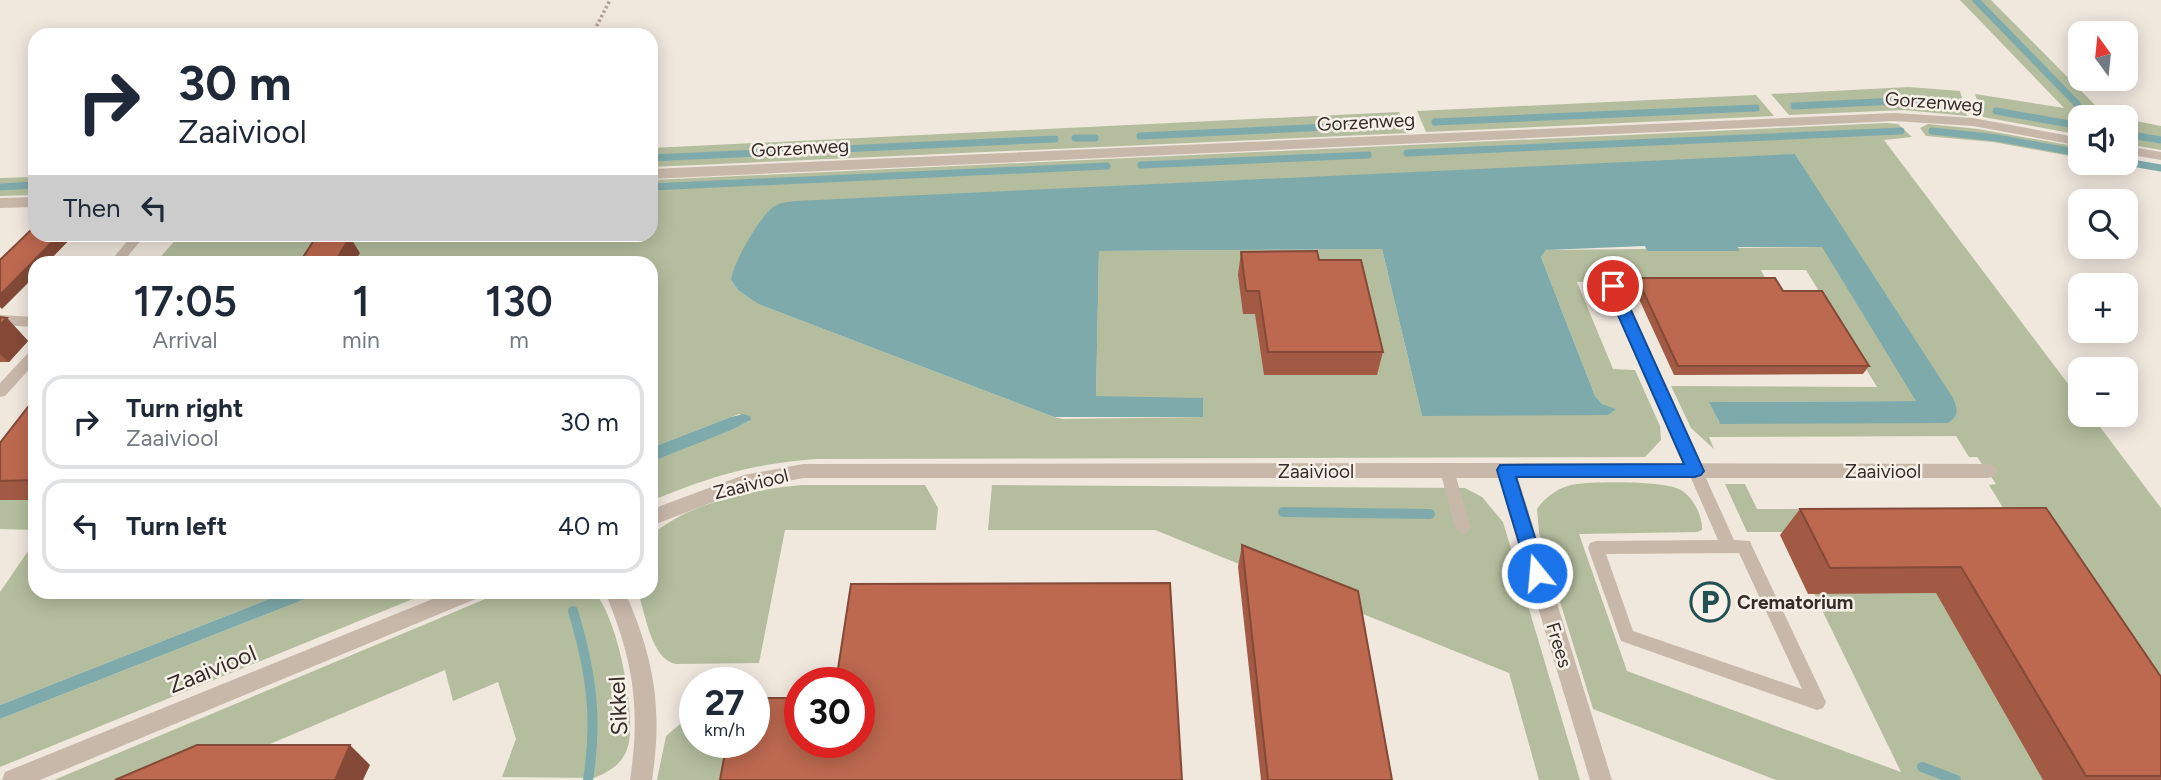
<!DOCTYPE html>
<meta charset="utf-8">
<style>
body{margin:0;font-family:Figtree,sans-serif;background:#f2f2f3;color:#1f2937;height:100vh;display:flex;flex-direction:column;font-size:26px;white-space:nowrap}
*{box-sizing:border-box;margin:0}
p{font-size:23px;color:#747a83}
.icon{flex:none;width:38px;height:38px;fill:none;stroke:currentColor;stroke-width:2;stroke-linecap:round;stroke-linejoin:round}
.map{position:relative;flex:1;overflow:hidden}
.sheet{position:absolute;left:28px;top:256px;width:630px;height:343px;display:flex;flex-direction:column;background:#fff;border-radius:21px;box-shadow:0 4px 18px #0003}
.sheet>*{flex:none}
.top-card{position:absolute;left:28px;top:28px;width:630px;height:214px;border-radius:21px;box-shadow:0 4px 18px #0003;background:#fff;color:#1f2937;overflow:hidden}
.needle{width:46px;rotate:345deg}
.buttons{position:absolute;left:2068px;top:21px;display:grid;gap:14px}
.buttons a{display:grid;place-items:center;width:70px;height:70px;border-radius:14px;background:#fff;box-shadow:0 4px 18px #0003;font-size:35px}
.speed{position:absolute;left:679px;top:667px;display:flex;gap:14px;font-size:35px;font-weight:700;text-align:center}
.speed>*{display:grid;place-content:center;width:91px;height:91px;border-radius:50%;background:#fff;box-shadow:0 4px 18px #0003;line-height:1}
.speed small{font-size:18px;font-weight:400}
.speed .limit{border:10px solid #d22;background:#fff;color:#111}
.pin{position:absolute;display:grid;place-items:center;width:60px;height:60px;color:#fff;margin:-30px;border:4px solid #fff;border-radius:50%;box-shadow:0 2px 7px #0007}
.me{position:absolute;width:77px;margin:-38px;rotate:343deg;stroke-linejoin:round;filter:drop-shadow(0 0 5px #0008)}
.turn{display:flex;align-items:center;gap:24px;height:147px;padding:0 35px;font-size:32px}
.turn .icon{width:91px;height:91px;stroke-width:2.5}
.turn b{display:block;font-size:49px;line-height:60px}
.then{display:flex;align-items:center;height:66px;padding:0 35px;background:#0003;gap:14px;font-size:26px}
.eta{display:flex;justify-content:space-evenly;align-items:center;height:119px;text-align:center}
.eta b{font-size:42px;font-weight:600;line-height:49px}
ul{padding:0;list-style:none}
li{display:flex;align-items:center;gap:21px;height:94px;margin:0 14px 10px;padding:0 21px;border:4px solid #e0e1e3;border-radius:21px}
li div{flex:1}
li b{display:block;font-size:26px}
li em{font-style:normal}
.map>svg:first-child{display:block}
</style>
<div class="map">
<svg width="2161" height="780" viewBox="0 0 2161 780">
<rect width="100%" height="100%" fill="#f0e7dd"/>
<g fill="#b4be9e" fill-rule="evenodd">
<path d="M 1960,0 L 1991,0 L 2106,116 L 2115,117 L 2081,117 L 2081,135 L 1983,117 L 1975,94 L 2064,108 Z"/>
<path d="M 1909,87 L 1960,91 L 1967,116 L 1904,110 L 1789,115 L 1771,94 Z"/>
<path d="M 1756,95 L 1774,116 L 1426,132 L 1417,111 Z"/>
<path d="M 1399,112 L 1409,133 L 651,167 L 651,148 Z"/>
<path d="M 2126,119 L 2161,126 L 2161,150 L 2126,144 Z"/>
<path d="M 1886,123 L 1898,124 L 1912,137 L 1884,140 L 2081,401 L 2081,415 L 2091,415 L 2161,508 L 2161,780 L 1776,780 L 1593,709 L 1539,533 L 1537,509 C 1546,496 1560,486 1577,484 C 1596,481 1663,481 1679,489 C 1692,495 1703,516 1702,530 L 1697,532 L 1579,534 L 1627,671 L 1901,772 L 1784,532 L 1747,532 L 1725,484 L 1745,484 L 1757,509 L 2003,508 L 1989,485 L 1996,484 L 1977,457 L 1969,457 L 1956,436 L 1709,437 L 1714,449 L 1691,428 L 1671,386 L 1877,387 L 1806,270 L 1761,270 L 1767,282 L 1577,282 L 1613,369 L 1635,370 L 1660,426 L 1661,440 L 1645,457 L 817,459 C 751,464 712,476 651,501 L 651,462 L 750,421 L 739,414 L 651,448 L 651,262 L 156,262 L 180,235 L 651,234 L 651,180 ZM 1795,154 L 1956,406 L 1719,423 L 1710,402 L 1917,401 L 1823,247 L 1546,250 L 1541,257 L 1595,396 L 1602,404 L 1422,416 L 1382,249 L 1099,251 L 1096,396 L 1203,417 L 1063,419 L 1054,417 L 758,304 L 738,290 L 731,280 L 734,269 Z"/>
<path d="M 1928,124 L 1978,129 L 2074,146 L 2081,148 L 2081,158 L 1993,142 L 1926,136 L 1920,128 Z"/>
<path d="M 35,177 L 35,195 L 0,196 L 0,178 Z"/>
<path d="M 35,406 L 35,530 L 0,529 L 0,448 Z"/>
<path d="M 802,485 L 925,485 L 938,508 L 936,530 L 785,530 L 759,663 L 676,664 C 651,660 645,612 638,592 L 651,592 L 651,536 C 686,503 756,489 802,485 Z"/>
<path d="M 992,485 L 1465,488 L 1482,497 L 1503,522 L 1580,780 L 1539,780 L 1509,673 L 1155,530 L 988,530 Z"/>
<path d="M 35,541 L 35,592 L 287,592 L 0,705 L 0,592 Z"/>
<path d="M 323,592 L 430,592 L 0,767 L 0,719 Z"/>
<path d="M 502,592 L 594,592 C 617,615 637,714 628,746 C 624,763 609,772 594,778 L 502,777 L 516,739 L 498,682 L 453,701 L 445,670 L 185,780 L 54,780 Z"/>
<path d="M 692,714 L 695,714 L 695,742 L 738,742 L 730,780 L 657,780 L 666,736 Z"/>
</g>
<g fill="#7faaab">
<path d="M 1795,154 L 1953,398 C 1958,409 1959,416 1948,423 L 1720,424 L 1709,402 L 1916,401 L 1822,247 L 1738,247 L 1739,251 L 1647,251 L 1645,246 L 1546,250 L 1541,257 L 1595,396 L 1602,404 L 1616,409 L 1608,415 L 1422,416 L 1382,249 L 1099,251 L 1096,396 L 1203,398 L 1203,417 L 1054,417 L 758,304 L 738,290 L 731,280 C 733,263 759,218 773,207 C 779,203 787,202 795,201 Z"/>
<path d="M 744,414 L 750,416 L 751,420 L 731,430 L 651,462 L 651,448 L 731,417 Z"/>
<path d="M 287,592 L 323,592 L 0,719 L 0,705 Z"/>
</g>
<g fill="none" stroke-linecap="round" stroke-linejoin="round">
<g stroke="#7faaab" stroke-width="7">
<path d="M 1976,0 L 2078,105"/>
<path d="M 1794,106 L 1897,101 L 1950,102"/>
<path d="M 1996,111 L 2081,126"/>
<path d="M 1435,122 L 1756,108"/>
<path d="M 1932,131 L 1997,138 L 2080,153"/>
<path d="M 2126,134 L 2161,140"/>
<path d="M 1140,136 L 1392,124"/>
<path d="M 1075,138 L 1095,138"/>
<path d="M 1407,153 L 1901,131"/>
<path d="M 651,158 L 1055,139"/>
<path d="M 2126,162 L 2161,168"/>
<path d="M 1141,165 L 1368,155"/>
<path d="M 0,187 L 35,185"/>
<path d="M 651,187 L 1107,166"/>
</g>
<g stroke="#7faaab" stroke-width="10">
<path d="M 1283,512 L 1430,514"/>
<path d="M 573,611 C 591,671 598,718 588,780"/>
<path d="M 1922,767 L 1956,780"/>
</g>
<path stroke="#b3a294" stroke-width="3.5" stroke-dasharray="2.5 2.5" stroke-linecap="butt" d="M 592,35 L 610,0"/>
<g fill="#c8b8aa" fill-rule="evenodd">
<path d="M 133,234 L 146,234 L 123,262 L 110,262 Z"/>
<path d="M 1613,282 L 1619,286 L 1734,540 L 1750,541 L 1752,546 L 1826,702 L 1823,708 L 1817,710 L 1621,641 L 1588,548 L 1590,543 L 1596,541 L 1718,540 L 1607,286 ZM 1739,553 L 1802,689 L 1633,631 L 1606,554 Z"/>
<path d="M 0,315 L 35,317 L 35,327 L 0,325 Z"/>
<path d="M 35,349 L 35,363 L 5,396 L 0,397 L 0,383 L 30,351 Z"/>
<path d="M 1447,464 L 1452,466 L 1454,470 L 1471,528 L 1468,532 L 1463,534 L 1458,532 L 1455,528 L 1440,470 L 1442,466 Z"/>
</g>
<g fill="#c8b8aa" fill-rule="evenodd">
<path d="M 1894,113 L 1973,118 L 2081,138 L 2081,146 L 1973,126 L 1894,121 L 651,179 L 651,169 Z"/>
<path d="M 2126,146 L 2161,152 L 2161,160 L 2126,154 Z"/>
<path d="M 35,197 L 35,207 L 0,208 L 0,198 Z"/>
<path d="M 1506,463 L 1988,464 L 1995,466 L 1997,471 L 1995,476 L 1988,478 L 1518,478 L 1612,780 L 1590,780 L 1499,478 L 803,478 L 744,490 L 651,526 L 651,510 L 663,505 L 744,475 L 803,464 Z"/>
<path d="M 450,592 L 481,592 L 478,598 L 40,780 L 2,780 L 5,772 Z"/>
<path d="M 605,592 L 625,592 C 654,658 663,708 652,780 L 630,780 C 641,708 633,659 605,592 Z"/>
</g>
</g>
<g fill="#a25a44">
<path d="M 1241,252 L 1319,260 L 1383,352 L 1377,375 L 1264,375 L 1255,314 L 1243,314 L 1238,275 Z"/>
<path d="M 1637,278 L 1783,291 L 1869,366 L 1863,374 L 1674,375 L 1633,286 Z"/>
<path d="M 0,317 L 7,318 L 28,341 L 9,362 L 0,362 Z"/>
<path d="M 35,398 L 35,500 L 0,500 L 0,443 Z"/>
<path d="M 2046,508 L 2161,677 L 2161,780 L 2043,780 L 1936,593 L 1808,594 L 1780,535 L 1800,509 Z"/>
<path d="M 1242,545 L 1392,780 L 1261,780 L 1238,567 Z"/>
</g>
<g fill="#844a37">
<path d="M 60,234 L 75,234 L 48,262 L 35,262 L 35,276 L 2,309 L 0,307 L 0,295 Z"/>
<path d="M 350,237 L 360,253 L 354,262 L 335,262 Z"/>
<path d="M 7,318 L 28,341 L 9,362 L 0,354 L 0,325 Z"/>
<path d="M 350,745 L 370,765 L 363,780 L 335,780 Z"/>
</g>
<g fill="#bc694f" stroke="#844a37" stroke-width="2">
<path d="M 35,226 L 35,234 L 60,234 L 0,295 L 0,260 Z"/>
<path d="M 316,237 L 350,237 L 335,262 L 300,262 Z"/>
<path d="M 1317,251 L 1319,260 L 1361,260 L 1383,352 L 1268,352 L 1259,291 L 1246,291 L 1241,252 Z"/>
<path d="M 1637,278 L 1775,278 L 1783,291 L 1822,291 L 1869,366 L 1678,366 Z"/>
<path d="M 0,317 L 7,318 L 0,325 Z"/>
<path d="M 35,398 L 35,480 L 0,481 L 0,443 Z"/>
<path d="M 2046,508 L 2161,677 L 2161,776 L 2086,776 L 1961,567 L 1830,568 L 1800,509 Z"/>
<path d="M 1242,545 L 1358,591 L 1392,780 L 1268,780 Z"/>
<path d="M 1170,583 L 1182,780 L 720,780 L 727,742 L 754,742 L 754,698 L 800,698 L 800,742 L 859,742 L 859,682 L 836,682 L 851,584 Z"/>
<path d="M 197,745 L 350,745 L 335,780 L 115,780 Z"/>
</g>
<path fill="#1a73e8" stroke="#114b97" stroke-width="2" d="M 1613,281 L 1620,286 L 1704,471 L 1701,475 L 1695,477 L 1516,477 L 1546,573 L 1544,579 L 1537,581 L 1531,579 L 1528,573 L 1497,470 L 1500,465 L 1684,464 L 1605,286 Z"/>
<defs>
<g id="parking-ring" transform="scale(2.0125)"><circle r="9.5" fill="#f8f1ea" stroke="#225154" stroke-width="1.5"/><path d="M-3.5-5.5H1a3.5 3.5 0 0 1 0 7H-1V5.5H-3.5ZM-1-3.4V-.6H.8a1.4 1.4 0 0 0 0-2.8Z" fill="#225154"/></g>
</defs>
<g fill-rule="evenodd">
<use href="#parking-ring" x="1710" y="602"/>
</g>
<g text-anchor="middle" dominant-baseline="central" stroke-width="5" stroke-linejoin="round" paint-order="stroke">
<g font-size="19" fill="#362d29" stroke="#f8f1ea">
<text transform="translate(1934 102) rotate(4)">Gorzenweg</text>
<text transform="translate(1366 122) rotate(-3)">Gorzenweg</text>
<text transform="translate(800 148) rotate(-3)">Gorzenweg</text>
<text x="1316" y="471">Zaaiviool</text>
<text x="1883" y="471">Zaaiviool</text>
<text transform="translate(751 484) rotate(-14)">Zaaiviool</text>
<text transform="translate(1559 645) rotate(73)">Frees</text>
</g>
<g font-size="19" font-weight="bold" fill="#362d29" stroke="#f8f1ea" text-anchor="start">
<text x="1737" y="602">Crematorium</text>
</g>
<g font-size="23" fill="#362d29" stroke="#f8f1ea">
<text transform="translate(212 669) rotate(-22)">Zaaiviool</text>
<text transform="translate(618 706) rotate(-93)">Sikkel</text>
</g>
</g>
</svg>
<div class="buttons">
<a><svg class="needle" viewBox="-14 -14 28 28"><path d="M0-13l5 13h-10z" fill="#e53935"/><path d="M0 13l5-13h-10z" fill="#747a83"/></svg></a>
<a><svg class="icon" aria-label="sound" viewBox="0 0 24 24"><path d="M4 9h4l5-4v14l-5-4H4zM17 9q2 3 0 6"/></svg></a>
<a><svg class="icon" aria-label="search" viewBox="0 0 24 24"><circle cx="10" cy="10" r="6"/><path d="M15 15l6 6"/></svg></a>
<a>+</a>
<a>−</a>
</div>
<div class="speed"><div>27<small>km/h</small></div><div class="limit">30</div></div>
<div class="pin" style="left:1613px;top:286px;background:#d93025"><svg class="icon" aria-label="arrive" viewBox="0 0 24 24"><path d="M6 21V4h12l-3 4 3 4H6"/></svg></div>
<svg class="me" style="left:1537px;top:573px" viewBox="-20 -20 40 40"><circle r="17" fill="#1a73e8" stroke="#fff" stroke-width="3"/><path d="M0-11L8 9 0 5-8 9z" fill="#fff"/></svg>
<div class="top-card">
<div class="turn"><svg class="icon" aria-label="right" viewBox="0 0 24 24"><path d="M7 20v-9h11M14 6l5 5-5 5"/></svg><div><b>30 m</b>Zaaiviool</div></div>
<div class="then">Then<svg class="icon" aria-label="left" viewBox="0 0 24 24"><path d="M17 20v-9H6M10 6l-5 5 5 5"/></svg></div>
</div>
<section class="sheet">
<div class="eta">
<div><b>17:05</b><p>Arrival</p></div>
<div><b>1</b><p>min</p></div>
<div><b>130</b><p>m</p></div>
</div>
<ul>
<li><svg class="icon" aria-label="right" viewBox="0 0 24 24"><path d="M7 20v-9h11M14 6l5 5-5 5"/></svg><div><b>Turn right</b><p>Zaaiviool</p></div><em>30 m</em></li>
<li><svg class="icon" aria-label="left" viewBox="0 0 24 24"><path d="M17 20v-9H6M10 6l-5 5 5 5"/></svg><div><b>Turn left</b></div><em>40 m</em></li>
</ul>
</section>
</div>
